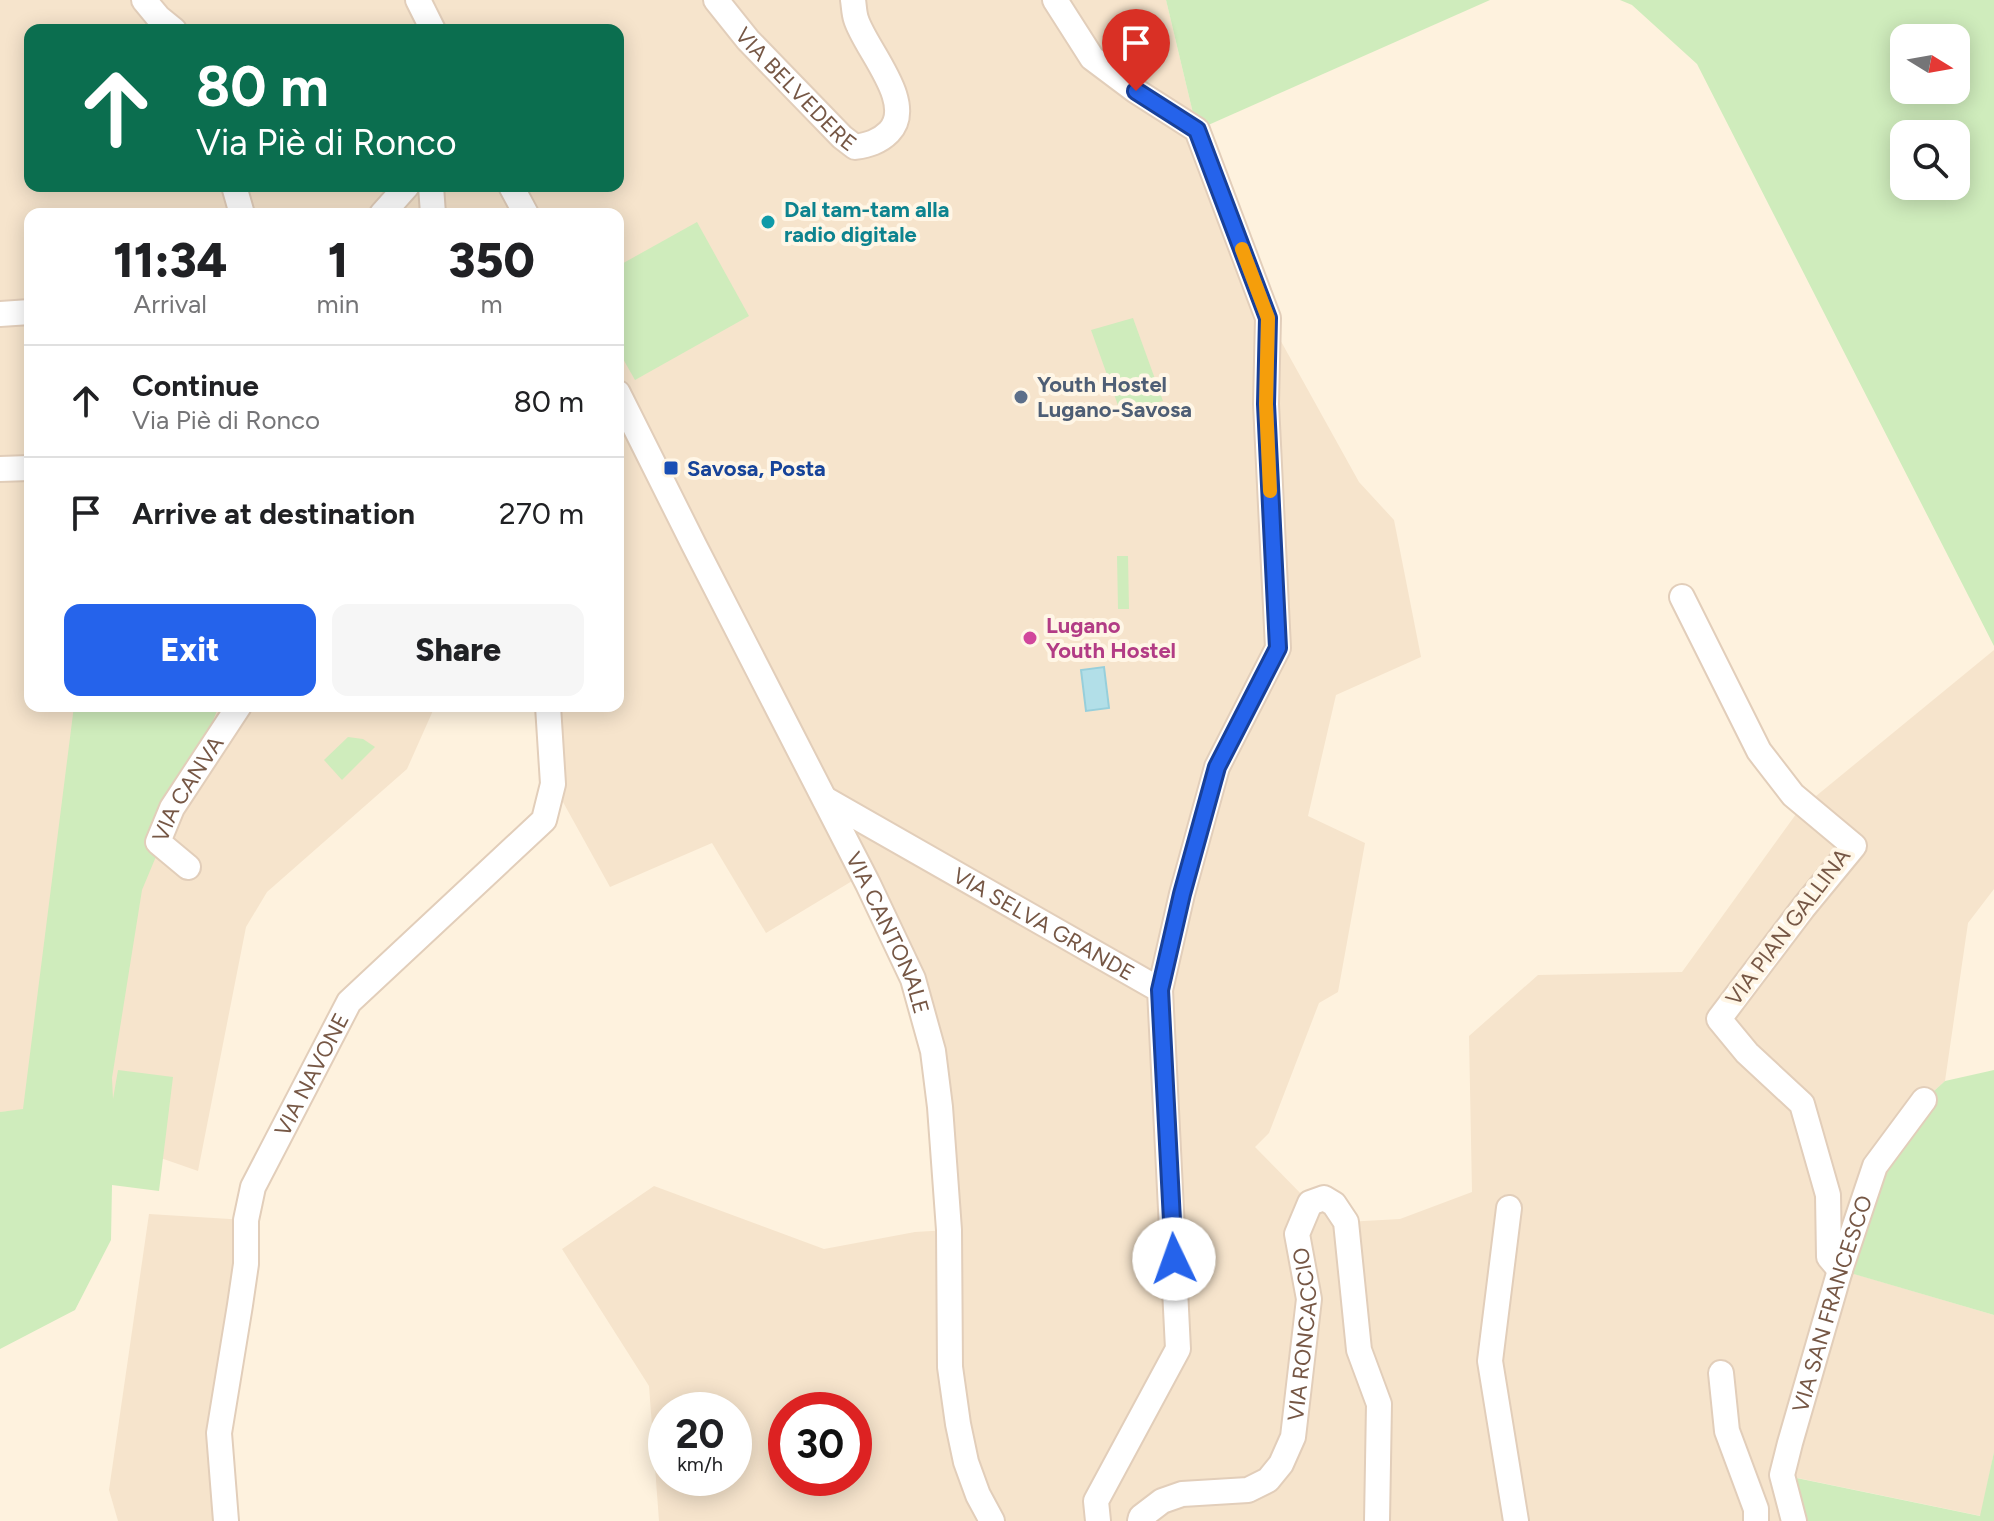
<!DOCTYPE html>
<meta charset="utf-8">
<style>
body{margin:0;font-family:Figtree,sans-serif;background:#f6f6f6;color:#202124;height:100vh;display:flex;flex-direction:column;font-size:30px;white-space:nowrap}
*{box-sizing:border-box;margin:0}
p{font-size:26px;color:#757577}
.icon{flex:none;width:44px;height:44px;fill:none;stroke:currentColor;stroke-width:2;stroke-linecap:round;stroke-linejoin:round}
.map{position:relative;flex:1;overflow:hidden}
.drawer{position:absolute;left:24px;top:208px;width:600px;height:504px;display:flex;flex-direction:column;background:#fff;border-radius:16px;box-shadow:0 4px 20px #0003}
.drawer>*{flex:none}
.guide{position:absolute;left:24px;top:24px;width:600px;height:168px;border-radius:16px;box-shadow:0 4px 20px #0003;background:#0b6e4f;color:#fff;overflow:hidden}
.needle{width:52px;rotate:101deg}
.tools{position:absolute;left:1890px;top:24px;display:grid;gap:16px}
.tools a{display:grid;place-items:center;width:80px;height:80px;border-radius:16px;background:#fff;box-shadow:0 4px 20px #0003;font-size:40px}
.speed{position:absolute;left:648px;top:1392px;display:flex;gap:16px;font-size:40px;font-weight:700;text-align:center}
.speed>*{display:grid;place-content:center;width:104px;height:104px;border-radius:50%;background:#fff;box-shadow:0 4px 20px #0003;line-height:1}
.speed small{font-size:20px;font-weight:400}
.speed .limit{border:12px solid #d22;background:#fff;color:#111}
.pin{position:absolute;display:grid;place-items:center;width:68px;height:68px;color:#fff;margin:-82px -34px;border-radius:50% 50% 50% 0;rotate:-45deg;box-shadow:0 0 8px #0007}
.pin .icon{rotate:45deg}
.me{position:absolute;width:88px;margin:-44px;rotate:357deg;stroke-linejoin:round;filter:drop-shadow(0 0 6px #0008)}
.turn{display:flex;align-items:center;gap:28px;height:168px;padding:0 40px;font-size:36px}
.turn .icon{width:104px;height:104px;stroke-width:2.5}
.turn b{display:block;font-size:56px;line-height:68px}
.eta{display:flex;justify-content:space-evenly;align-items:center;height:136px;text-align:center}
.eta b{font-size:48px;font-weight:800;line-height:56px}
.action{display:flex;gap:16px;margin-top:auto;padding:16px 40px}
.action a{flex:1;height:92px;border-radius:16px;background:#2563eb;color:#fff;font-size:32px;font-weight:800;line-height:92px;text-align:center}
.action a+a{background:#f6f6f6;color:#202124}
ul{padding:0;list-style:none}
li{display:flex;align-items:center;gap:24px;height:112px;padding:0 40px;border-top:2px solid #e0e0e0}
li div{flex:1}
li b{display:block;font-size:30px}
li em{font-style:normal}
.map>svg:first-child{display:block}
</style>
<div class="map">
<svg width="1994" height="1521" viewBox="0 0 1994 1521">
<rect width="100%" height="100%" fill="#fef2de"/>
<g fill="#f6e4cc" fill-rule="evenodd">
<path d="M 0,0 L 1166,0 L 1197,130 L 1268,318 L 1359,482 L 1394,520 L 1421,657 L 1336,695 L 1308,816 L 1365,843 L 1338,992 L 1319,1003 L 1269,1133 L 1255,1147 L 1310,1203 L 1346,1222 L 1400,1219 L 1472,1192 L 1469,1036 L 1538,975 L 1682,972 L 1799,810 L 1994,650 L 1994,889 L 1968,923 L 1945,1081 L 1924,1100 L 1841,1270 L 1994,1315 L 1994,1452 L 1981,1516 L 1783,1475 L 1794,1521 L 659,1521 L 649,1386 L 562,1249 L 654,1186 L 824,1249 L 915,1232 L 949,1230 L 933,1051 L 862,875 L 766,933 L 712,843 L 610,887 L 553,784 L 548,706 L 618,706 L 618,214 L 30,214 L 30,706 L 435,706 L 407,769 L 267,892 L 246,927 L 198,1171 L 23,1110 L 0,1112 ZM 30,30 L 618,30 L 618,186 L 30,186 ZM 666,1410 L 734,1410 L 734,1478 L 666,1478 ZM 786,1410 L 854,1410 L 854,1478 L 786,1478 Z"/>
<path d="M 149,1214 L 246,1220 L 219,1433 L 226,1521 L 118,1521 L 109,1490 Z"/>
</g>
<g fill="#cfecbc" fill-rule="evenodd">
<path d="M 1166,0 L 1490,0 L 1197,130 Z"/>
<path d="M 1620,0 L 1994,0 L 1994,646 L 1697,64 L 1632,5 ZM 1956,38 L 1956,90 L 1904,90 L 1904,38 ZM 1956,134 L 1956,186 L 1904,186 L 1904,134 Z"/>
<path d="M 697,222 L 749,316 L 635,380 L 618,350 L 618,266 Z"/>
<path d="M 1133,318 L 1163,401 L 1120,411 L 1091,330 Z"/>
<path d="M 1117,556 L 1128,556 L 1129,609 L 1118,609 Z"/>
<path d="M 74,706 L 219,706 L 142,890 L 112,1078 L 113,1099 L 118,1070 L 173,1077 L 159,1191 L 112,1185 L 111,1240 L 75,1310 L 0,1349 L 0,1112 L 23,1109 Z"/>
<path d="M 348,737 L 363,739 L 375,747 L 342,780 L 324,760 Z"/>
<path d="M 1994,1070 L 1994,1315 L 1840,1270 L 1875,1166 L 1924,1100 L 1945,1081 Z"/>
<path d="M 1994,1452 L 1994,1521 L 1794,1521 L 1782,1475 L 1980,1516 Z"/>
</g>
<path fill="#b2dfe8" stroke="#97cfdb" stroke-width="2" d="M 1104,667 L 1109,708 L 1086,711 L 1081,670 Z"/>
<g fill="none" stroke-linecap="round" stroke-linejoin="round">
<g stroke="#e2ceba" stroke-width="28">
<g id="minor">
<path d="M 144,0 L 158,17 L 174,30"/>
<path d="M 418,0 L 433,30"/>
<path id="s1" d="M 716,0 L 748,40 L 842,137 L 855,147 C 868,145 879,142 889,132 C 917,103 865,49 856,19 C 854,13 854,6 853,0"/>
<path d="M 1055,0 L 1092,58 L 1136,91 L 1197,130 L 1268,318 L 1266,404 L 1278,648 L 1217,767 L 1182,894 L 1160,990"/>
<path d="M 234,186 L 242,214"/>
<path d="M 431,186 L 433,214"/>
<path d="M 511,186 L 526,214"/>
<path d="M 382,214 L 407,186"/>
<path d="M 0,314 L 30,312"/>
<path id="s2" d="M 618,393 L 694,545 L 868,884 L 913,979 L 933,1051 L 940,1107 L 949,1230 L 950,1367 L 958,1424 L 966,1462 L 978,1495 L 992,1521"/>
<path d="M 0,469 L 30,468"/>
<path d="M 1682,597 L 1759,751 L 1793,795 L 1854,846 L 1803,908 L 1719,1019 L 1747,1053 L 1802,1104 L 1828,1195 L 1829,1257 L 1840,1270"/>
<path id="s3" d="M 825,799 L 1160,990 L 1178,1349 L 1096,1501 L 1098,1521"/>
<path id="s4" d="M 188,867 L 158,842 L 172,808 L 239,706"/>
<path d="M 1509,1208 L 1490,1361 L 1516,1521"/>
<path d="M 1721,1373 L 1727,1431 L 1756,1509 L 1756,1521"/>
<path id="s5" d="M 226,1521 L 219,1433 L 240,1305 L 246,1264 L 246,1220 L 253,1187 L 349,1002 L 544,820 L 553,784 L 548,706"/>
<path id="s6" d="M 1140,1521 L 1141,1517 L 1162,1501 L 1182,1494 L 1248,1490 L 1268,1480 L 1281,1464 L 1293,1437 L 1309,1299 L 1297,1234 L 1310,1203 L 1324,1198 L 1334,1204 L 1346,1222 L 1359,1350 L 1379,1404 L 1377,1521"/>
<path id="s7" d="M 1794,1521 L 1782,1475 L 1790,1443 L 1840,1270 L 1875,1166 L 1924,1100"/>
</g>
</g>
<use href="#minor" stroke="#fff" stroke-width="24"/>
</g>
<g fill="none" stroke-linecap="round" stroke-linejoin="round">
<g stroke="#184099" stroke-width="20">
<path id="route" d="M 1136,91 L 1197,130 L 1268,318 L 1266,404 L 1278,648 L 1217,767 L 1182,894 L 1160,990 L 1174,1259"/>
</g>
<use href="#route" stroke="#2563eb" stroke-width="14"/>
<path stroke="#f59e0b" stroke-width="14" d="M 1242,249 L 1268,318 L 1266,404 L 1270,491"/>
</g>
<circle fill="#0f9aa8" stroke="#fff6e6" stroke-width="3" cx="768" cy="222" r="8"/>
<circle fill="#5c6f8a" stroke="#fff6e6" stroke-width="3" cx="1021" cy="397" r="8"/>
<rect fill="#1a4fb4" stroke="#fff6e6" stroke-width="3" x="663" y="460" width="16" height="16" rx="4"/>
<circle fill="#d1479c" stroke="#fff6e6" stroke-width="3" cx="1030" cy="638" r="8"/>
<g text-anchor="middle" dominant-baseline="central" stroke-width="8" stroke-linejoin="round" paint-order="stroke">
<g font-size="22" fill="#765745" stroke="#fff6e6">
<text stroke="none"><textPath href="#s1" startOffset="120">VIA BELVEDERE</textPath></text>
<text stroke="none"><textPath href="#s4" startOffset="100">VIA CANVA</textPath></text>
<text stroke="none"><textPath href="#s3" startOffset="252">VIA SELVA GRANDE</textPath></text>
<text transform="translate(1788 927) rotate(-53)">VIA PIAN GALLINA</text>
<text stroke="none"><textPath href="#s2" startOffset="604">VIA CANTONALE</textPath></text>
<text stroke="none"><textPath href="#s5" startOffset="464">VIA NAVONE</textPath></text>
<text stroke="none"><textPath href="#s7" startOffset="226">VIA SAN FRANCESCO</textPath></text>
<text stroke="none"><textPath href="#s6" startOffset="294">VIA RONCACCIO</textPath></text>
</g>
<g font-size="22" font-weight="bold" fill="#0d838f" stroke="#fff6e6" text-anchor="start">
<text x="784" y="209">Dal tam-tam alla<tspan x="784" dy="25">radio digitale</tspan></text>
</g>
<g font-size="22" font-weight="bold" fill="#4e5e75" stroke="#fff6e6" text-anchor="start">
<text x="1037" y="384">Youth Hostel<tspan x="1037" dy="25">Lugano-Savosa</tspan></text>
</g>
<g font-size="22" font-weight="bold" fill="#164399" stroke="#fff6e6" text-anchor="start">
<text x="687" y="468">Savosa, Posta</text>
</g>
<g font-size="22" font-weight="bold" fill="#b23c85" stroke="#fff6e6" text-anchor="start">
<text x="1046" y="625">Lugano<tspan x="1046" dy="25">Youth Hostel</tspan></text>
</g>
</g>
</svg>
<div class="tools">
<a><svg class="needle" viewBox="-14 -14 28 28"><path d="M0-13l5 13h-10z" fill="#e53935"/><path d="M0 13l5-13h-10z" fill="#757577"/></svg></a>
<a><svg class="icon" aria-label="search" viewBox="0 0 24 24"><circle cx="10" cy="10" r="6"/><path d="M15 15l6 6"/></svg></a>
</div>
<div class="speed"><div>20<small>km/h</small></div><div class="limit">30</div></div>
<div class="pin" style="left:1136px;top:91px;background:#d93025"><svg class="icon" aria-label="arrive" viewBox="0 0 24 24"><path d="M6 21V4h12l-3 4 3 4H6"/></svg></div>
<svg class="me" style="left:1174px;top:1259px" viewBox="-20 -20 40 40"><circle r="19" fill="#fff"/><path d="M0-13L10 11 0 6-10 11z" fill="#2563eb"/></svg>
<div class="guide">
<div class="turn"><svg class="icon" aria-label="ahead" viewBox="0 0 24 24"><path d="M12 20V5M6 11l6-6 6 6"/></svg><div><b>80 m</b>Via Piè di Ronco</div></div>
</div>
<section class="drawer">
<div class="eta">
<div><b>11:34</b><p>Arrival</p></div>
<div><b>1</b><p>min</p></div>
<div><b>350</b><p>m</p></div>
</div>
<ul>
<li><svg class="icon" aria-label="ahead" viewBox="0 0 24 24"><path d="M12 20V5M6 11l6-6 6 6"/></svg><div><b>Continue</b><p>Via Piè di Ronco</p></div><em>80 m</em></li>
<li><svg class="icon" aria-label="arrive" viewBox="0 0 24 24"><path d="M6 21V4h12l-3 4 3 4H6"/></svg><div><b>Arrive at destination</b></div><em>270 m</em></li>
</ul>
<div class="action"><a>Exit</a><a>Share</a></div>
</section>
</div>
